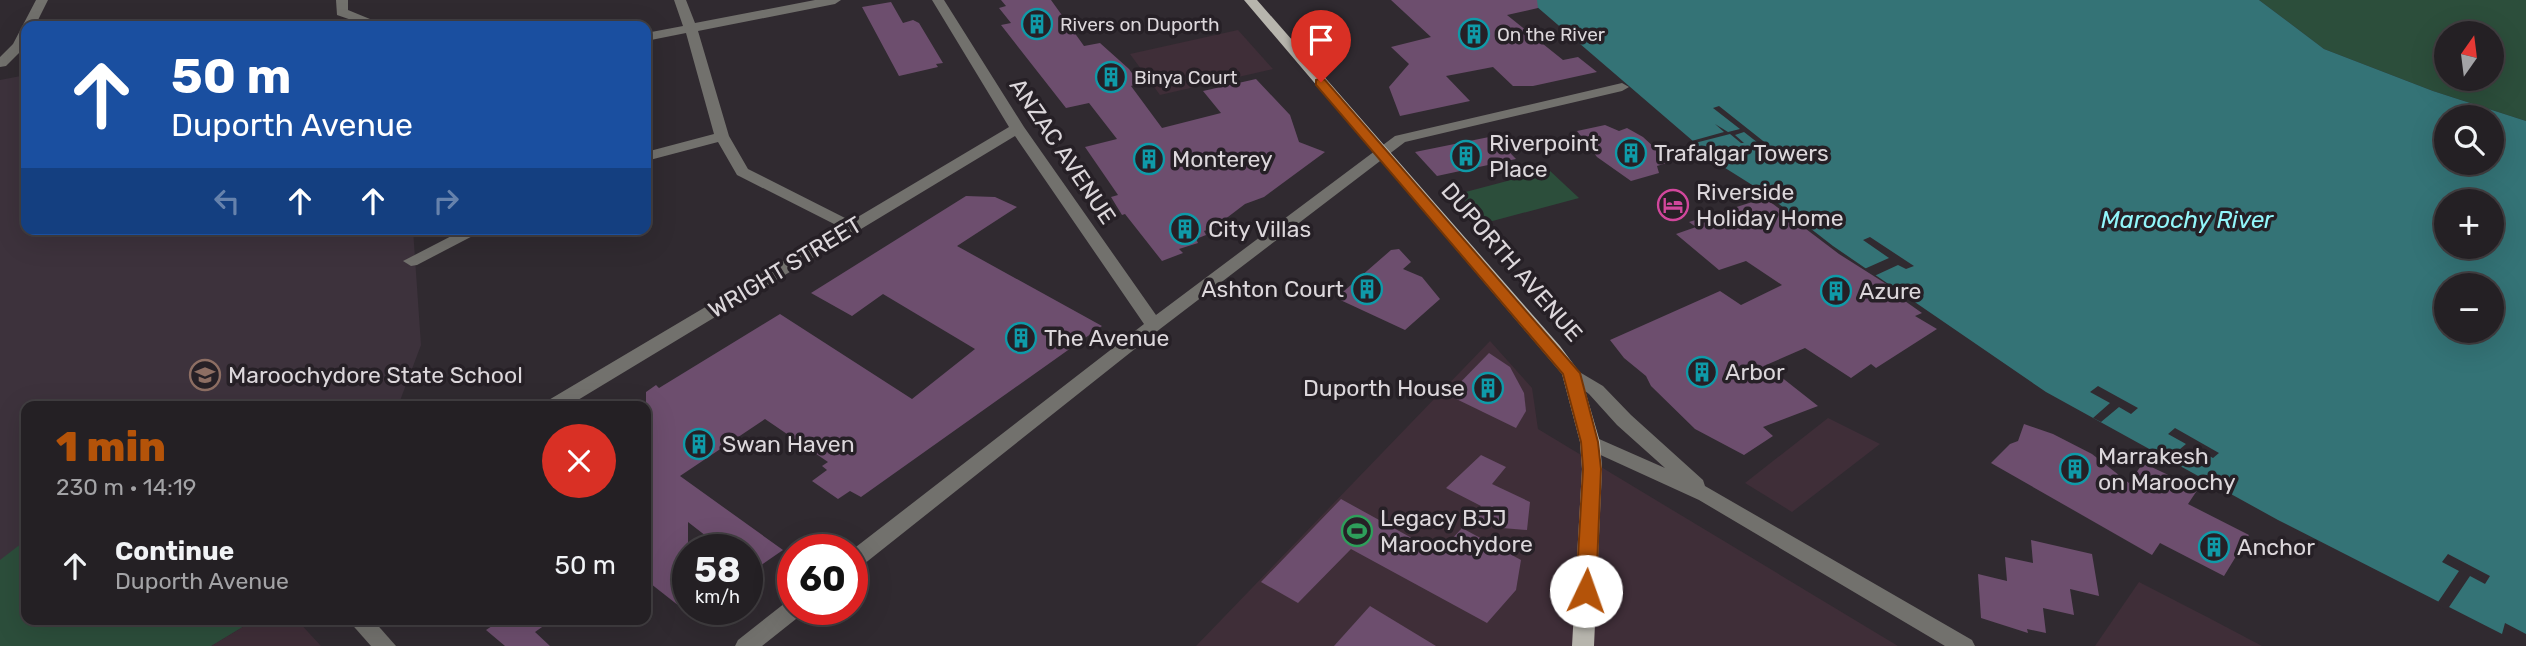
<!DOCTYPE html>
<meta charset="utf-8">
<style>
body{margin:0;font-family:Rubik,sans-serif;background:#302d31;color:#f1f3f6;height:100vh;display:flex;flex-direction:column;font-size:26px;white-space:nowrap}
*{box-sizing:border-box;margin:0}
p{font-size:23px;color:#a3a3a6}
.icon{flex:none;width:38px;height:38px;fill:none;stroke:currentColor;stroke-width:2;stroke-linecap:round;stroke-linejoin:round}
.map{position:relative;flex:1;overflow:hidden}
.sheet{position:absolute;left:21px;top:401px;width:630px;height:224px;display:flex;flex-direction:column;background:#242024;border-radius:14px;box-shadow:0 7px 28px #0002,0 0 0 2px #413e41}
.sheet>*{flex:none}
.guide{position:absolute;left:21px;top:21px;width:630px;height:214px;border-radius:14px;box-shadow:0 7px 28px #0002,0 0 0 2px #413e41;background:#1a4fa0;color:#fff;overflow:hidden}
.needle{width:46px;rotate:14deg}
.controls{position:absolute;left:2434px;top:21px;display:grid;gap:14px}
.controls a{display:grid;place-items:center;width:70px;height:70px;border-radius:50%;background:#242024;box-shadow:0 7px 28px #0002,0 0 0 2px #413e41;font-size:35px}
.speed{position:absolute;left:672px;top:534px;display:flex;gap:14px;font-size:35px;font-weight:700;text-align:center}
.speed>*{display:grid;place-content:center;width:91px;height:91px;border-radius:50%;background:#242024;box-shadow:0 7px 28px #0002,0 0 0 2px #413e41;line-height:1}
.speed small{font-size:18px;font-weight:400}
.speed .limit{border:10px solid #d22;background:#fff;color:#111}
.pin{position:absolute;display:grid;place-items:center;width:60px;height:60px;color:#fff;margin:-72px -30px;border-radius:50% 50% 50% 0;rotate:-45deg;box-shadow:0 0 7px #0007}
.pin .icon{rotate:45deg}
.me{position:absolute;width:77px;margin:-38px;rotate:3deg;stroke-linejoin:round;filter:drop-shadow(0 0 5px #0008)}
.turn{display:flex;align-items:center;gap:24px;height:147px;padding:0 35px;font-size:32px}
.turn .icon{width:91px;height:91px;stroke-width:2.5}
.turn b{display:block;font-size:49px;line-height:60px}
.lanes{display:flex;align-items:center;height:66px;padding:0 35px;background:#0003;justify-content:center;gap:35px;direction:ltr}
.lanes .off{opacity:.35}
.round{display:grid;place-items:center;flex:none;width:74px;height:74px;border-radius:37px;background:#302d31}
.overview{display:flex;align-items:center;justify-content:space-between;height:119px;padding:0 35px}
h1{font-size:42px;font-weight:800;line-height:52px;color:#b45309}
ul{padding:0;list-style:none}
li{display:flex;align-items:center;gap:21px;height:91px;padding:0 35px}
li div{flex:1}
li b{display:block;font-size:26px}
li em{font-style:normal}
.map>svg:first-child{display:block}
</style>
<div class="map">
<svg width="2526" height="646" viewBox="0 0 2526 646">
<rect width="100%" height="100%" fill="#302a30"/>
<g fill="#3f2e38">
<path d="M 1238,30 L 1273,69 L 1160,95 L 1130,54 Z"/>
<path d="M 1490,341 L 1532,388 L 1538,429 L 1898,646 L 1196,646 Z"/>
<path d="M 1828,418 L 1880,444 L 1792,512 L 1745,483 Z"/>
<path d="M 2139,582 L 2209,618 L 2262,646 L 2095,646 Z"/>
<path d="M 254,620 L 297,620 L 321,646 L 211,646 Z"/>
</g>
<path fill="#3d323c" d="M 26,75 L 26,229 L 413,229 L 421,345 L 398,406 L 26,406 L 26,620 L 254,620 L 211,646 L 0,646 L 0,80 Z"/>
<g fill="#2c4e3b" fill-rule="evenodd">
<path d="M 2259,0 L 2526,0 L 2526,121 L 2433,91 L 2324,49 ZM 2446,33 L 2492,33 L 2492,79 L 2446,79 Z"/>
<path d="M 1549,170 L 1579,198 L 1485,223 L 1458,194 Z"/>
<path d="M 26,540 L 26,620 L 254,620 L 211,646 L 0,646 L 0,560 Z"/>
</g>
<path fill="#347376" fill-rule="evenodd" d="M 1529,0 L 2259,0 L 2324,49 L 2433,91 L 2526,121 L 2526,634 L 2505,623 L 2502,634 L 2278,520 L 2046,392 L 1833,246 L 1765,193 L 1722,166 ZM 2446,117 L 2492,117 L 2492,163 L 2446,163 ZM 2446,201 L 2492,201 L 2492,247 L 2446,247 ZM 2446,285 L 2492,285 L 2492,331 L 2446,331 Z"/>
<g fill="#302a30">
<path d="M 1719,106 L 1777,152 L 1771,153 L 1744,132 L 1735,135 L 1744,143 L 1741,143 L 1730,134 L 1691,144 L 1688,142 L 1724,132 L 1715,124 L 1728,132 L 1740,129 L 1713,108 Z"/>
<path d="M 1870,237 L 1914,266 L 1906,269 L 1898,265 L 1872,277 L 1862,270 L 1889,258 L 1863,240 Z"/>
<path d="M 2098,386 L 2138,408 L 2131,414 L 2119,407 L 2101,422 L 2093,418 L 2110,403 L 2090,392 Z"/>
<path d="M 2175,428 L 2219,453 L 2213,458 L 2196,449 L 2176,466 L 2167,460 L 2186,444 L 2168,434 Z"/>
<path d="M 2448,554 L 2490,576 L 2485,584 L 2470,576 L 2447,610 L 2436,605 L 2459,571 L 2442,562 Z"/>
</g>
<g fill="#6d4e6e">
<path d="M 1001,0 L 1051,0 L 1084,46 L 1100,43 L 1129,69 L 1139,83 L 1131,86 L 1162,128 L 1221,113 L 1203,91 L 1256,79 L 1290,115 L 1299,142 L 1325,152 L 1264,197 L 1245,204 L 1220,223 L 1221,225 L 1204,231 L 1206,235 L 1196,239 L 1198,243 L 1179,249 L 1183,253 L 1162,261 L 1125,214 L 1122,215 L 1111,197 L 1118,195 L 1085,147 L 1117,139 L 1089,103 L 1066,108 L 1001,25 L 1011,23 L 999,8 L 1006,6 Z"/>
<path d="M 1391,0 L 1537,0 L 1538,8 L 1507,15 L 1563,60 L 1578,57 L 1597,72 L 1533,86 L 1513,86 L 1493,67 L 1446,76 L 1470,101 L 1400,116 L 1389,87 L 1409,64 L 1391,47 L 1431,37 Z"/>
<path d="M 891,2 L 903,23 L 913,20 L 919,23 L 943,63 L 936,64 L 938,67 L 899,76 L 862,7 Z"/>
<path d="M 1605,125 L 1619,131 L 1627,128 L 1643,137 L 1670,162 L 1657,166 L 1659,173 L 1631,181 L 1597,157 L 1577,131 Z"/>
<path d="M 1494,136 L 1516,159 L 1437,176 L 1415,152 Z"/>
<path d="M 966,196 L 995,197 L 1017,207 L 957,246 L 1102,326 L 861,497 L 850,491 L 838,499 L 812,481 L 827,470 L 822,466 L 828,462 L 765,419 L 680,476 L 783,550 L 747,575 L 747,550 L 724,550 L 688,522 L 688,613 L 646,580 L 646,392 L 656,385 L 659,388 L 780,314 L 912,399 L 975,349 L 883,294 L 852,316 L 811,293 Z"/>
<path d="M 1765,198 L 1839,254 L 1899,292 L 1895,294 L 1922,313 L 1915,316 L 1937,329 L 1876,368 L 1871,364 L 1851,378 L 1805,348 L 1766,365 L 1818,406 L 1763,427 L 1773,436 L 1744,455 L 1695,429 L 1651,386 L 1646,376 L 1624,358 L 1610,340 L 1720,291 L 1741,305 L 1782,285 L 1746,261 L 1719,270 L 1676,234 L 1696,227 L 1689,222 Z"/>
<path d="M 1399,249 L 1411,262 L 1403,269 L 1422,277 L 1440,299 L 1405,330 L 1336,298 L 1391,250 Z"/>
<path d="M 1489,353 L 1510,367 L 1524,393 L 1526,411 L 1516,428 L 1448,395 Z"/>
<path d="M 2024,424 L 2053,434 L 2092,454 L 2129,483 L 2143,463 L 2198,489 L 2188,504 L 2249,535 L 2224,576 L 2160,543 L 2152,555 L 1991,463 L 2010,444 L 2018,441 Z"/>
<path d="M 1481,455 L 1506,467 L 1492,484 L 1530,502 L 1527,530 L 1466,525 L 1481,506 L 1446,488 Z"/>
<path d="M 1341,499 L 1439,553 L 1462,528 L 1521,560 L 1516,590 L 1487,623 L 1351,549 L 1298,603 L 1261,582 Z"/>
<path d="M 2031,540 L 2092,554 L 2099,596 L 2070,589 L 2074,615 L 2043,608 L 2046,633 L 2027,629 L 2028,633 L 1981,618 L 1978,574 L 2007,581 L 2005,557 L 2033,563 Z"/>
<path d="M 1370,606 L 1436,646 L 1334,646 Z"/>
<path d="M 501,620 L 552,620 L 535,632 L 550,646 L 505,646 L 486,630 Z"/>
</g>
<g fill="none" stroke-linecap="round" stroke-linejoin="round">
<g fill="#72716d" fill-rule="evenodd">
<path d="M 36,0 L 48,0 L 35,26 L 26,26 L 26,46 L 6,66 L 0,67 L 0,57 L 13,44 Z"/>
<path d="M 336,0 L 348,0 L 348,10 L 387,26 L 369,26 L 337,15 Z"/>
<path d="M 674,0 L 686,0 L 695,23 L 815,0 L 841,0 L 835,4 L 698,31 L 729,136 L 748,169 L 851,221 L 1009,127 L 932,0 L 944,0 L 1024,127 L 1156,315 L 1395,136 L 1622,83 L 1629,87 L 1622,91 L 1405,142 L 1160,329 L 859,568 L 852,570 L 852,550 L 1144,324 L 1015,136 L 568,406 L 545,406 L 547,401 L 840,227 L 737,175 L 718,142 L 646,161 L 646,152 L 714,134 L 686,33 L 646,41 L 646,33 L 683,26 Z"/>
<path d="M 465,229 L 486,229 L 417,265 L 411,266 L 403,261 Z"/>
<path d="M 1571,367 L 1603,386 L 1631,415 L 1703,480 L 1705,486 L 1972,640 L 1975,646 L 1945,646 L 1699,500 L 1583,447 L 1580,442 L 1583,437 L 1590,435 L 1665,468 L 1617,425 L 1589,394 L 1562,373 L 1565,369 Z"/>
<path d="M 793,600 L 793,609 L 804,609 L 801,615 L 762,646 L 735,646 L 738,640 L 785,603 Z"/>
<path d="M 348,620 L 373,620 L 396,646 L 371,646 Z"/>
</g>
<path fill="#b7b5ad" fill-rule="evenodd" d="M 1244,0 L 1257,0 L 1560,346 L 1580,373 L 1600,442 L 1602,469 L 1594,646 L 1572,646 L 1582,469 L 1580,442 L 1562,374 Z"/>
</g>
<path fill="#b45309" stroke="#753606" stroke-width="2" d="M 1321,78 L 1325,80 L 1580,373 L 1598,442 L 1601,469 L 1596,591 L 1593,596 L 1586,598 L 1579,596 L 1576,591 L 1583,469 L 1581,442 L 1563,374 L 1316,85 L 1316,80 Z"/>
<defs>
<g id="building-ring" transform="scale(1.575)"><circle r="9.5" fill="#262026" stroke="#0f9aa8" stroke-width="1.5"/><path d="M-4-6H4V6H1V3H-1V6H-4ZM-2.5-4.3h1.7v1.8h-1.7ZM.8-4.3h1.7v1.8H.8ZM-2.5-1h1.7V.8h-1.7ZM.8-1h1.7V.8H.8Z" fill="#0f9aa8"/></g>
<g id="hotel-ring" transform="scale(1.575)"><circle r="9.5" fill="#262026" stroke="#d1479c" stroke-width="1.5"/><path d="M-6-4.5h1.5V1H6V5H4.5V3h-9V5H-6ZM-4 0a1.8 1.8 0 1 1 3.6 0ZM.5 0V-2.5h3Q6-2.5 6 0Z" fill="#d1479c"/></g>
<g id="school-ring" transform="scale(1.575)"><circle r="9.5" fill="#262026" stroke="#8d6e63" stroke-width="1.5"/><path d="M0-5L7-2L0 1L-7-2ZM-4 1L0 2.5L4 1V4Q0 6-4 4Z" fill="#8d6e63"/></g>
<g id="stadium-ring" transform="scale(1.575)"><circle r="9.5" fill="#262026" stroke="#2e9e5b" stroke-width="1.5"/><path d="M0-5a6.5 5 0 1 0 0 10a6.5 5 0 1 0 0-10ZM-3.5-1.8h7v3.6h-7Z" fill="#2e9e5b"/></g>
</defs>
<g fill-rule="evenodd">
<use href="#building-ring" x="1037" y="24"/>
<use href="#building-ring" x="1474" y="34"/>
<use href="#building-ring" x="1111" y="77"/>
<use href="#building-ring" x="1631" y="153"/>
<use href="#building-ring" x="1466" y="156"/>
<use href="#building-ring" x="1149" y="159"/>
<use href="#hotel-ring" x="1673" y="205"/>
<use href="#building-ring" x="1185" y="229"/>
<use href="#building-ring" x="1367" y="289"/>
<use href="#building-ring" x="1836" y="291"/>
<use href="#building-ring" x="1021" y="338"/>
<use href="#building-ring" x="1702" y="372"/>
<use href="#school-ring" x="205" y="375"/>
<use href="#building-ring" x="1488" y="388"/>
<use href="#building-ring" x="699" y="444"/>
<use href="#building-ring" x="2075" y="469"/>
<use href="#stadium-ring" x="1357" y="531"/>
<use href="#building-ring" x="2214" y="547"/>
</g>
<g text-anchor="middle" dominant-baseline="central" stroke-width="7" stroke-linejoin="round" paint-order="stroke">
<g font-size="19" fill="#dcd7db" stroke="#262026" text-anchor="start">
<text x="1060" y="24">Rivers on Duporth</text>
<text x="1497" y="34">On the River</text>
<text x="1134" y="77">Binya Court</text>
</g>
<g font-size="23" fill="#dcd7db" stroke="#262026" text-anchor="start">
<text x="1489" y="143">Riverpoint<tspan x="1489" dy="26">Place</tspan></text>
<text x="1654" y="153">Trafalgar Towers</text>
<text x="1172" y="159">Monterey</text>
<text x="1696" y="192">Riverside<tspan x="1696" dy="26">Holiday Home</tspan></text>
<text x="1208" y="229">City Villas</text>
<text x="1344" y="289" text-anchor="end">Ashton Court</text>
<text x="1859" y="291">Azure</text>
<text x="1044" y="338">The Avenue</text>
<text x="1725" y="372">Arbor</text>
<text x="228" y="375">Maroochydore State School</text>
<text x="1465" y="388" text-anchor="end">Duporth House</text>
<text x="722" y="444">Swan Haven</text>
<text x="2098" y="456">Marrakesh<tspan x="2098" dy="26">on Maroochy</tspan></text>
<text x="1380" y="518">Legacy BJJ<tspan x="1380" dy="26">Maroochydore</tspan></text>
<text x="2237" y="547">Anchor</text>
</g>
<g font-size="23" fill="#dcd7db" stroke="#262026">
<text transform="translate(1063 151) rotate(56)">ANZAC AVENUE</text>
<text transform="translate(1512 262) rotate(49)">DUPORTH AVENUE</text>
<text transform="translate(785 267) rotate(-31)">WRIGHT STREET</text>
</g>
<g font-size="24" font-style="italic" fill="#92f6fa" stroke="#262026">
<text x="2187" y="220">Maroochy River</text>
</g>
</g>
</svg>
<div class="controls">
<a><svg class="needle" viewBox="-14 -14 28 28"><path d="M0-13l5 13h-10z" fill="#e53935"/><path d="M0 13l5-13h-10z" fill="#a3a3a6"/></svg></a>
<a><svg class="icon" aria-label="search" viewBox="0 0 24 24"><circle cx="10" cy="10" r="6"/><path d="M15 15l6 6"/></svg></a>
<a>+</a>
<a>−</a>
</div>
<div class="speed"><div>58<small>km/h</small></div><div class="limit">60</div></div>
<div class="pin" style="left:1321px;top:82px;background:#d93025"><svg class="icon" aria-label="arrive" viewBox="0 0 24 24"><path d="M6 21V4h12l-3 4 3 4H6"/></svg></div>
<svg class="me" style="left:1586px;top:591px" viewBox="-20 -20 40 40"><circle r="19" fill="#fff"/><path d="M0-13L10 11 0 6-10 11z" fill="#b45309"/></svg>
<div class="guide">
<div class="turn"><svg class="icon" aria-label="ahead" viewBox="0 0 24 24"><path d="M12 20V5M6 11l6-6 6 6"/></svg><div><b>50 m</b>Duporth Avenue</div></div>
<div class="lanes"><svg class="icon off" aria-label="left" viewBox="0 0 24 24"><path d="M17 20v-9H6M10 6l-5 5 5 5"/></svg><svg class="icon" aria-label="ahead" viewBox="0 0 24 24"><path d="M12 20V5M6 11l6-6 6 6"/></svg><svg class="icon" aria-label="ahead" viewBox="0 0 24 24"><path d="M12 20V5M6 11l6-6 6 6"/></svg><svg class="icon off" aria-label="right" viewBox="0 0 24 24"><path d="M7 20v-9h11M14 6l5 5-5 5"/></svg></div>
</div>
<section class="sheet">
<div class="overview"><div><h1>1 min</h1><p>230 m · 14:19</p></div><a class="round" style="background:#d93025;color:#fff"><svg class="icon" aria-label="close" viewBox="0 0 24 24"><path d="M6 6l12 12M18 6L6 18"/></svg></a></div>
<ul>
<li><svg class="icon" aria-label="ahead" viewBox="0 0 24 24"><path d="M12 20V5M6 11l6-6 6 6"/></svg><div><b>Continue</b><p>Duporth Avenue</p></div><em>50 m</em></li>
</ul>
</section>
</div>
